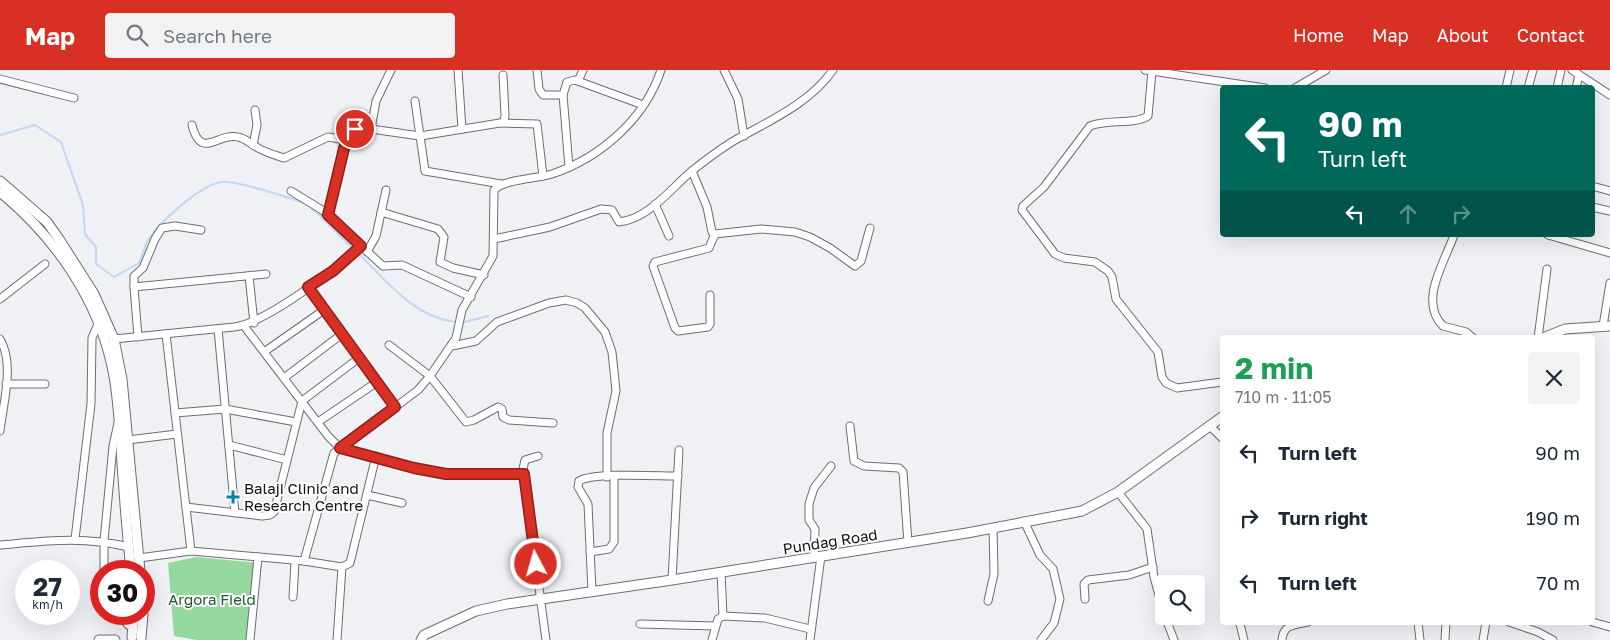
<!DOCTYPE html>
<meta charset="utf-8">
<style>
body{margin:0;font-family:"Golos Text",sans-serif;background:#f2f2f3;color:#1f2937;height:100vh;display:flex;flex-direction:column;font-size:19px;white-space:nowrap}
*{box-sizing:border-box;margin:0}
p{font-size:16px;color:#747a83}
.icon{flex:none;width:28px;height:28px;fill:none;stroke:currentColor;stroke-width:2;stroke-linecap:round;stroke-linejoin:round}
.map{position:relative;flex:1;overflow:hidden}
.drawer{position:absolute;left:1220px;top:265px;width:375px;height:290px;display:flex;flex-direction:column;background:#fff;border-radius:5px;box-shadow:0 5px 20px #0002}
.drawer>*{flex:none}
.top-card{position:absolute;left:1220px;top:15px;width:375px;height:152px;border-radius:5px;box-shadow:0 5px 20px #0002;background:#00695c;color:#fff;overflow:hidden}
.tools{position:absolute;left:1155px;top:505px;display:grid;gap:10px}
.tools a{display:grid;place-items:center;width:50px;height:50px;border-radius:5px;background:#fff;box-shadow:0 5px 20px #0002;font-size:25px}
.speed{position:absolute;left:15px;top:490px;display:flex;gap:10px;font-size:25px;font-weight:700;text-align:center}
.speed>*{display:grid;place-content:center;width:65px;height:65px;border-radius:50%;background:#fff;box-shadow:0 5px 20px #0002;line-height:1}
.speed small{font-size:12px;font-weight:400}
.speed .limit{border:8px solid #d22;background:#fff;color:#111}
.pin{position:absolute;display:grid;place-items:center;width:42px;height:42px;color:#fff;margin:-21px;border:2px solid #fff;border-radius:50%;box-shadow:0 1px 5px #0007}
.me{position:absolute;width:55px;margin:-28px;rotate:354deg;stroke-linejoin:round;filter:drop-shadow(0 0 4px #0008)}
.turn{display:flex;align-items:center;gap:18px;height:105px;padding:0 15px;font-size:22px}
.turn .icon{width:65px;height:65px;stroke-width:2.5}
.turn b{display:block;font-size:35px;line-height:42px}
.lanes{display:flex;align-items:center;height:48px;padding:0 15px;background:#0003;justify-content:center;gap:25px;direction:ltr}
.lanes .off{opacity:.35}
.round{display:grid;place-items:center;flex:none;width:52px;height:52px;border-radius:5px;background:#f2f2f3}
.head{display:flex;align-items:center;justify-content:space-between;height:85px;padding:0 15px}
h1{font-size:30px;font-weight:700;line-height:38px;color:#1e9e55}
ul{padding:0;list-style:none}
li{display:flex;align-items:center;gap:15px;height:65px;padding:0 15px}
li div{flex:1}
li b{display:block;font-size:19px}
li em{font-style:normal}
header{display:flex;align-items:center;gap:30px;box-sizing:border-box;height:70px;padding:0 25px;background:#d93025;color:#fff}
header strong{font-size:24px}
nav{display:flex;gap:28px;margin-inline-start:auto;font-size:18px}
.search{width:350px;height:45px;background:#f2f2f3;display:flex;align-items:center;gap:12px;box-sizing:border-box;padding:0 18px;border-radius:5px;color:#747a83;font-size:19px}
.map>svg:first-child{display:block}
</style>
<header>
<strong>Map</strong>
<div class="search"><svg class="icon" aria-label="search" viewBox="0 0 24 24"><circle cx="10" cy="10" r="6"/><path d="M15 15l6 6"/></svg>Search here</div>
<nav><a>Home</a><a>Map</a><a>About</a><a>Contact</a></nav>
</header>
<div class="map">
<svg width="1610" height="570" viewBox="0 0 1610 570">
<rect width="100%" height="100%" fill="#f0f1f5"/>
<path fill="#94d8a0" d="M 196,487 L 258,493 L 249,570 L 197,570 L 174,566 L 168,493 Z"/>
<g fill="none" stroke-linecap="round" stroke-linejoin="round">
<g stroke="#c0d8f4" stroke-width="2">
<path d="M 0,65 L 35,55 L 61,72 L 83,135 L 85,164 L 96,177 L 96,194 L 114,207 L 139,193 C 142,186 144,178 147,172 C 158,153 199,116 221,112 C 236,110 290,128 307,134"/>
<path d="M 312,138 L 353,179"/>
<path d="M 357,182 C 386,210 414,248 456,252"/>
<path d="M 461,253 L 488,246"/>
</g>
<g stroke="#6d6d71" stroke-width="9">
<g id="street">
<path d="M 458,0 L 462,59"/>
<path d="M 537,0 L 539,19 L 543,25 L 563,25 L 567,12 L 575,10 L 643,35"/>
<path d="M 724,0 L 738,29 L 744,66"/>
<path d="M 1145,0 L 1265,18"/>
<path d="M 1572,0 L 1610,25"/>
<path d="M 1152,1 L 1148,46 C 1134,55 1108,49 1090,56 L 1044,117 L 1023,136 L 1022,140 L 1055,184 L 1064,188 L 1095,192 L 1108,201 L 1112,207 L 1116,229 L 1158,282 L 1162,307 L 1166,313 L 1177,318 L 1222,312"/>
<path d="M 0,9 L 74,28"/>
<path d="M 578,11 L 583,0"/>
<path d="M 1295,18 L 1326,0"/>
<path d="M 1506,18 L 1510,0"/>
<path d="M 1528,18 L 1533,0"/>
<path d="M 1557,18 L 1561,0"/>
<path d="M 1576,18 L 1579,5"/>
<path d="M 563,25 L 569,97"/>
<path d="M 415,31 L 425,101 L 501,114"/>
<path d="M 501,53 L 537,54 L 543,106"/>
<path d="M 192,55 C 201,91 218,62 238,67 C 245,68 249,73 255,76 C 263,82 275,85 284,88 L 328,67 L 346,70"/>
<path d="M 371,59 L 376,31 L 391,0"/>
<path d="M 253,75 L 257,55 L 255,40"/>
<path d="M 692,101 L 707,137 L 712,162 L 715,164 L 761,159 L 795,162 L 810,167 L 830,178 L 855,196 L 861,191 L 870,158"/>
<path d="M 1592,116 L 1610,121"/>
<path d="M 291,121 L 322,140 L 383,196 L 402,195 L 471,227"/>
<path d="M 655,134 L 669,166"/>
<path d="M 1592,137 L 1610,141"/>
<path d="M 381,142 L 438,159 L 444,167 L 440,192 L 453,198 L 484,205"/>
<path d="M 328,145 L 347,66 L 351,61 L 371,59 L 420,66 L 500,53 L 504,52 L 505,45 L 503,5"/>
<path d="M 1454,165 C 1445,192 1418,231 1443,256 L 1466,262 L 1473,268"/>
<path d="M 1548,165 L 1610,183"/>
<path d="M 494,169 L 550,157 L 601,139 L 612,140 L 619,152 C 649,149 671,118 693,100 C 707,89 721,78 737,69 C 771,50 810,33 833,0"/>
<path d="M 367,182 L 376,166 L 386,120"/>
<path d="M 249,206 L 254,253"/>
<path d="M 134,217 L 134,206 L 143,198 L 155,169 L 162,158 L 175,156 L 201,160"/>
<path d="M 308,217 L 395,337"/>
<path d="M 710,225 L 710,254 L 708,257 L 678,261 L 675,258 L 653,196 L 655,192 L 709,178 L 715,164"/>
<path d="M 0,229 L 45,194"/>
<path d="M 244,256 L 328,366 L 340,378 L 428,401 L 447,404 L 524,404"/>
<path d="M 1603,256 L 1610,213"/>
<path d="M 218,259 L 235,443"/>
<path d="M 166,264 L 191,481"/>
<path d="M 138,267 L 134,217 L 266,204"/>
<path d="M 1538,268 L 1547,199"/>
<path d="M 0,269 C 15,294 3,334 0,361"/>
<path d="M 114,269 L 234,257 C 266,253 336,199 361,176"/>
<path d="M 389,275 L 430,306 L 466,352 L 474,350 L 498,337 L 502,339 L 503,347 L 509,350 L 553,353"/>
<path d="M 452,276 L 476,271 L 497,252 L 549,233 L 566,230 L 577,233 L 585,238 L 605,262 L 612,282 L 616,321 L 607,363 L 607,407"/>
<path d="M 264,282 L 324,240"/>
<path d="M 284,308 L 342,264"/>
<path d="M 6,314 L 45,314"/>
<path d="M 175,343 L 225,339 L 296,352"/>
<path d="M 318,352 L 377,312"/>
<path d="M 1209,355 L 1222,368"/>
<path d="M 850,356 L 854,391 L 864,396 L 899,398 L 903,402 L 908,473"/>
<path d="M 128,370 L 177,364"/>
<path d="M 229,375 L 287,390"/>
<path d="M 538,386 L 525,390 L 523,399 L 546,570"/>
<path d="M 1118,422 L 1147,459 L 1154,507 L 1164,543"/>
<path d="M 367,425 L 402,433"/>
<path d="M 186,437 L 262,446 L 270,445 L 274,442 L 302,331 L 359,288"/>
<path d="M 1024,451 L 1040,485 L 1053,499 L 1060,529 L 1054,553 L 1041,570"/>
<path d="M 75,469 L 91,334 L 92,268 L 98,254"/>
<path d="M 0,475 C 47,471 82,466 129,477"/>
<path d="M 590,482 L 609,479 L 614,472 L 614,407"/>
<path d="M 814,487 L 815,459 L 809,450 L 809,434 L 814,418 L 831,396"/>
<path d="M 139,488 L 191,481 L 304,491 L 334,383 L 418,320 L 430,306 L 456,268 L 462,240 L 493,186 L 494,120 C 504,109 536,109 552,104 C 600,88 645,49 661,0"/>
<path d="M 304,491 L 342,497 L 350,493 L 376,386"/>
<path d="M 104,501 L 104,471 L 113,376 L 118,353"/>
<path d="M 721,502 L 723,546"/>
<path d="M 672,510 L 679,380"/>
<path d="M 592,521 L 588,434 L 578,417 L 579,411 C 595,402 657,406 678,406"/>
<path d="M 293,527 L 295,492"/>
<path d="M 1085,529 L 1084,514 L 1088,510 L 1129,505 L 1153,497"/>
<path d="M 988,531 L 994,504 L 993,458"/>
<path d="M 118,544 L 128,555 L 133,556"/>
<path d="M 1165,546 L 1174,570"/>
<path d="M 1418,552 L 1420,570"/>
<path d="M 1509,552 L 1538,562 L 1553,570"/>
<path d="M 1592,552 L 1610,557"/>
<path d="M 640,554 L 715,556"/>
<path d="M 1240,554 L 1244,570"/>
<path d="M 250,570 L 258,487"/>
<path d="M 337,570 L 342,497"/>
<path d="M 712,570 L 718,549 L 723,546 L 765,548 L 810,559"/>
<path d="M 810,570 L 821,486"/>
<path d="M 1282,570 C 1283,554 1295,555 1308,552"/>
<path d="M 1445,570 L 1446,552"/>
<path d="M 1483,570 L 1486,552"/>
</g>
</g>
<g stroke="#6d6d71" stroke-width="11">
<g id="secondary">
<path d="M 0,111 L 47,152 L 59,169 L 94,224 L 114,269 L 122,309 L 140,501"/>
<path d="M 0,122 C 55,167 99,230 113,301 C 120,336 120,372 123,407 C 125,438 128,470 131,501"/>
<path d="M 1543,268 L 1565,259 L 1610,256"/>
<path d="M 132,567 L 134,544"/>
<path d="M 141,568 L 143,544"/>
<path d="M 99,570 L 115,570"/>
<path d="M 421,570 L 424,565 L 476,541 L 507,534 L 672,510 L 967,463 L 1082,441 L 1118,422 L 1222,347"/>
</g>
</g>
<use href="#street" stroke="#fff" stroke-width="7"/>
<use href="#secondary" stroke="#fff" stroke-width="9"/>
</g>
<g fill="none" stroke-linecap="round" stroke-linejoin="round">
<g stroke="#8d1f18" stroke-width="12">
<path id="route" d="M 355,59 L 347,66 L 328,145 L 361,176 L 333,201 L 308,217 L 395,337 L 340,378 L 414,398 L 446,404 L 524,404 L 536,494"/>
</g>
<use href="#route" stroke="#d93025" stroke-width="9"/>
</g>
<path fill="#0283a7" stroke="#fefefe" stroke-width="2" d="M230.5 419.5h5v5h5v5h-5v5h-5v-5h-5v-5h5z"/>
<g text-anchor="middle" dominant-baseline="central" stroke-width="4" stroke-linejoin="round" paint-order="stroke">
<g font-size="15" fill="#111112" stroke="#fefefe" text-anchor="start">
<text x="244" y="418">Balaji Clinic and<tspan x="244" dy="17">Research Centre</tspan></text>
</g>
<g font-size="15" fill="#111112" stroke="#fefefe">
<text transform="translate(830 471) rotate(-9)">Pundag Road</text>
</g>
<g font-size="15" fill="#1f562e" stroke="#fefefe">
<text x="212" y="529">Argora Field</text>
</g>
</g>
</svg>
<div class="tools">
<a><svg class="icon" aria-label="search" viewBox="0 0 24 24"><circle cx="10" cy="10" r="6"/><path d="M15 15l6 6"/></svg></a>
</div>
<div class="speed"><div>27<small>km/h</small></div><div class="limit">30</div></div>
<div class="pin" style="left:355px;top:59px;background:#d93025"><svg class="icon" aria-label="arrive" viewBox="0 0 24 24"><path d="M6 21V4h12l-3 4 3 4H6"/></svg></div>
<svg class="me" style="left:536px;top:494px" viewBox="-20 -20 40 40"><circle r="17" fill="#d93025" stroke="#fff" stroke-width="3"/><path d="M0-11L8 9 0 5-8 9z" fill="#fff"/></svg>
<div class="top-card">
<div class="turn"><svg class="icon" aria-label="left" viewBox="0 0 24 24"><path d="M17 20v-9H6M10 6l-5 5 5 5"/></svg><div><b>90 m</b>Turn left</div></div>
<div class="lanes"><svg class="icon" aria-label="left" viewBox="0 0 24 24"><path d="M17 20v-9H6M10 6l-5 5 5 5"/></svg><svg class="icon off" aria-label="ahead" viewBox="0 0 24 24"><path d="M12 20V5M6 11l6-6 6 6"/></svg><svg class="icon off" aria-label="right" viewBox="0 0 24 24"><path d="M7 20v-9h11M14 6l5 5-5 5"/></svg></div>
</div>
<section class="drawer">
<div class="head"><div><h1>2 min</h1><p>710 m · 11:05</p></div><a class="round"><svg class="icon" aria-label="close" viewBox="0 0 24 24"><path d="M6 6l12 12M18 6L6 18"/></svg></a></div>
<ul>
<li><svg class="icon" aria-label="left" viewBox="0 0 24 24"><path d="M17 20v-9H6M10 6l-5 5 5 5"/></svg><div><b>Turn left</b></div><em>90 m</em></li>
<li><svg class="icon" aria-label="right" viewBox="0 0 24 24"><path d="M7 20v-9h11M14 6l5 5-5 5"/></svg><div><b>Turn right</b></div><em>190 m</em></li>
<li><svg class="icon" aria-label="left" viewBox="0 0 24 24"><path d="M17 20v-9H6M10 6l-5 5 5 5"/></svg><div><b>Turn left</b></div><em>70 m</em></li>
</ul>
</section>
</div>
